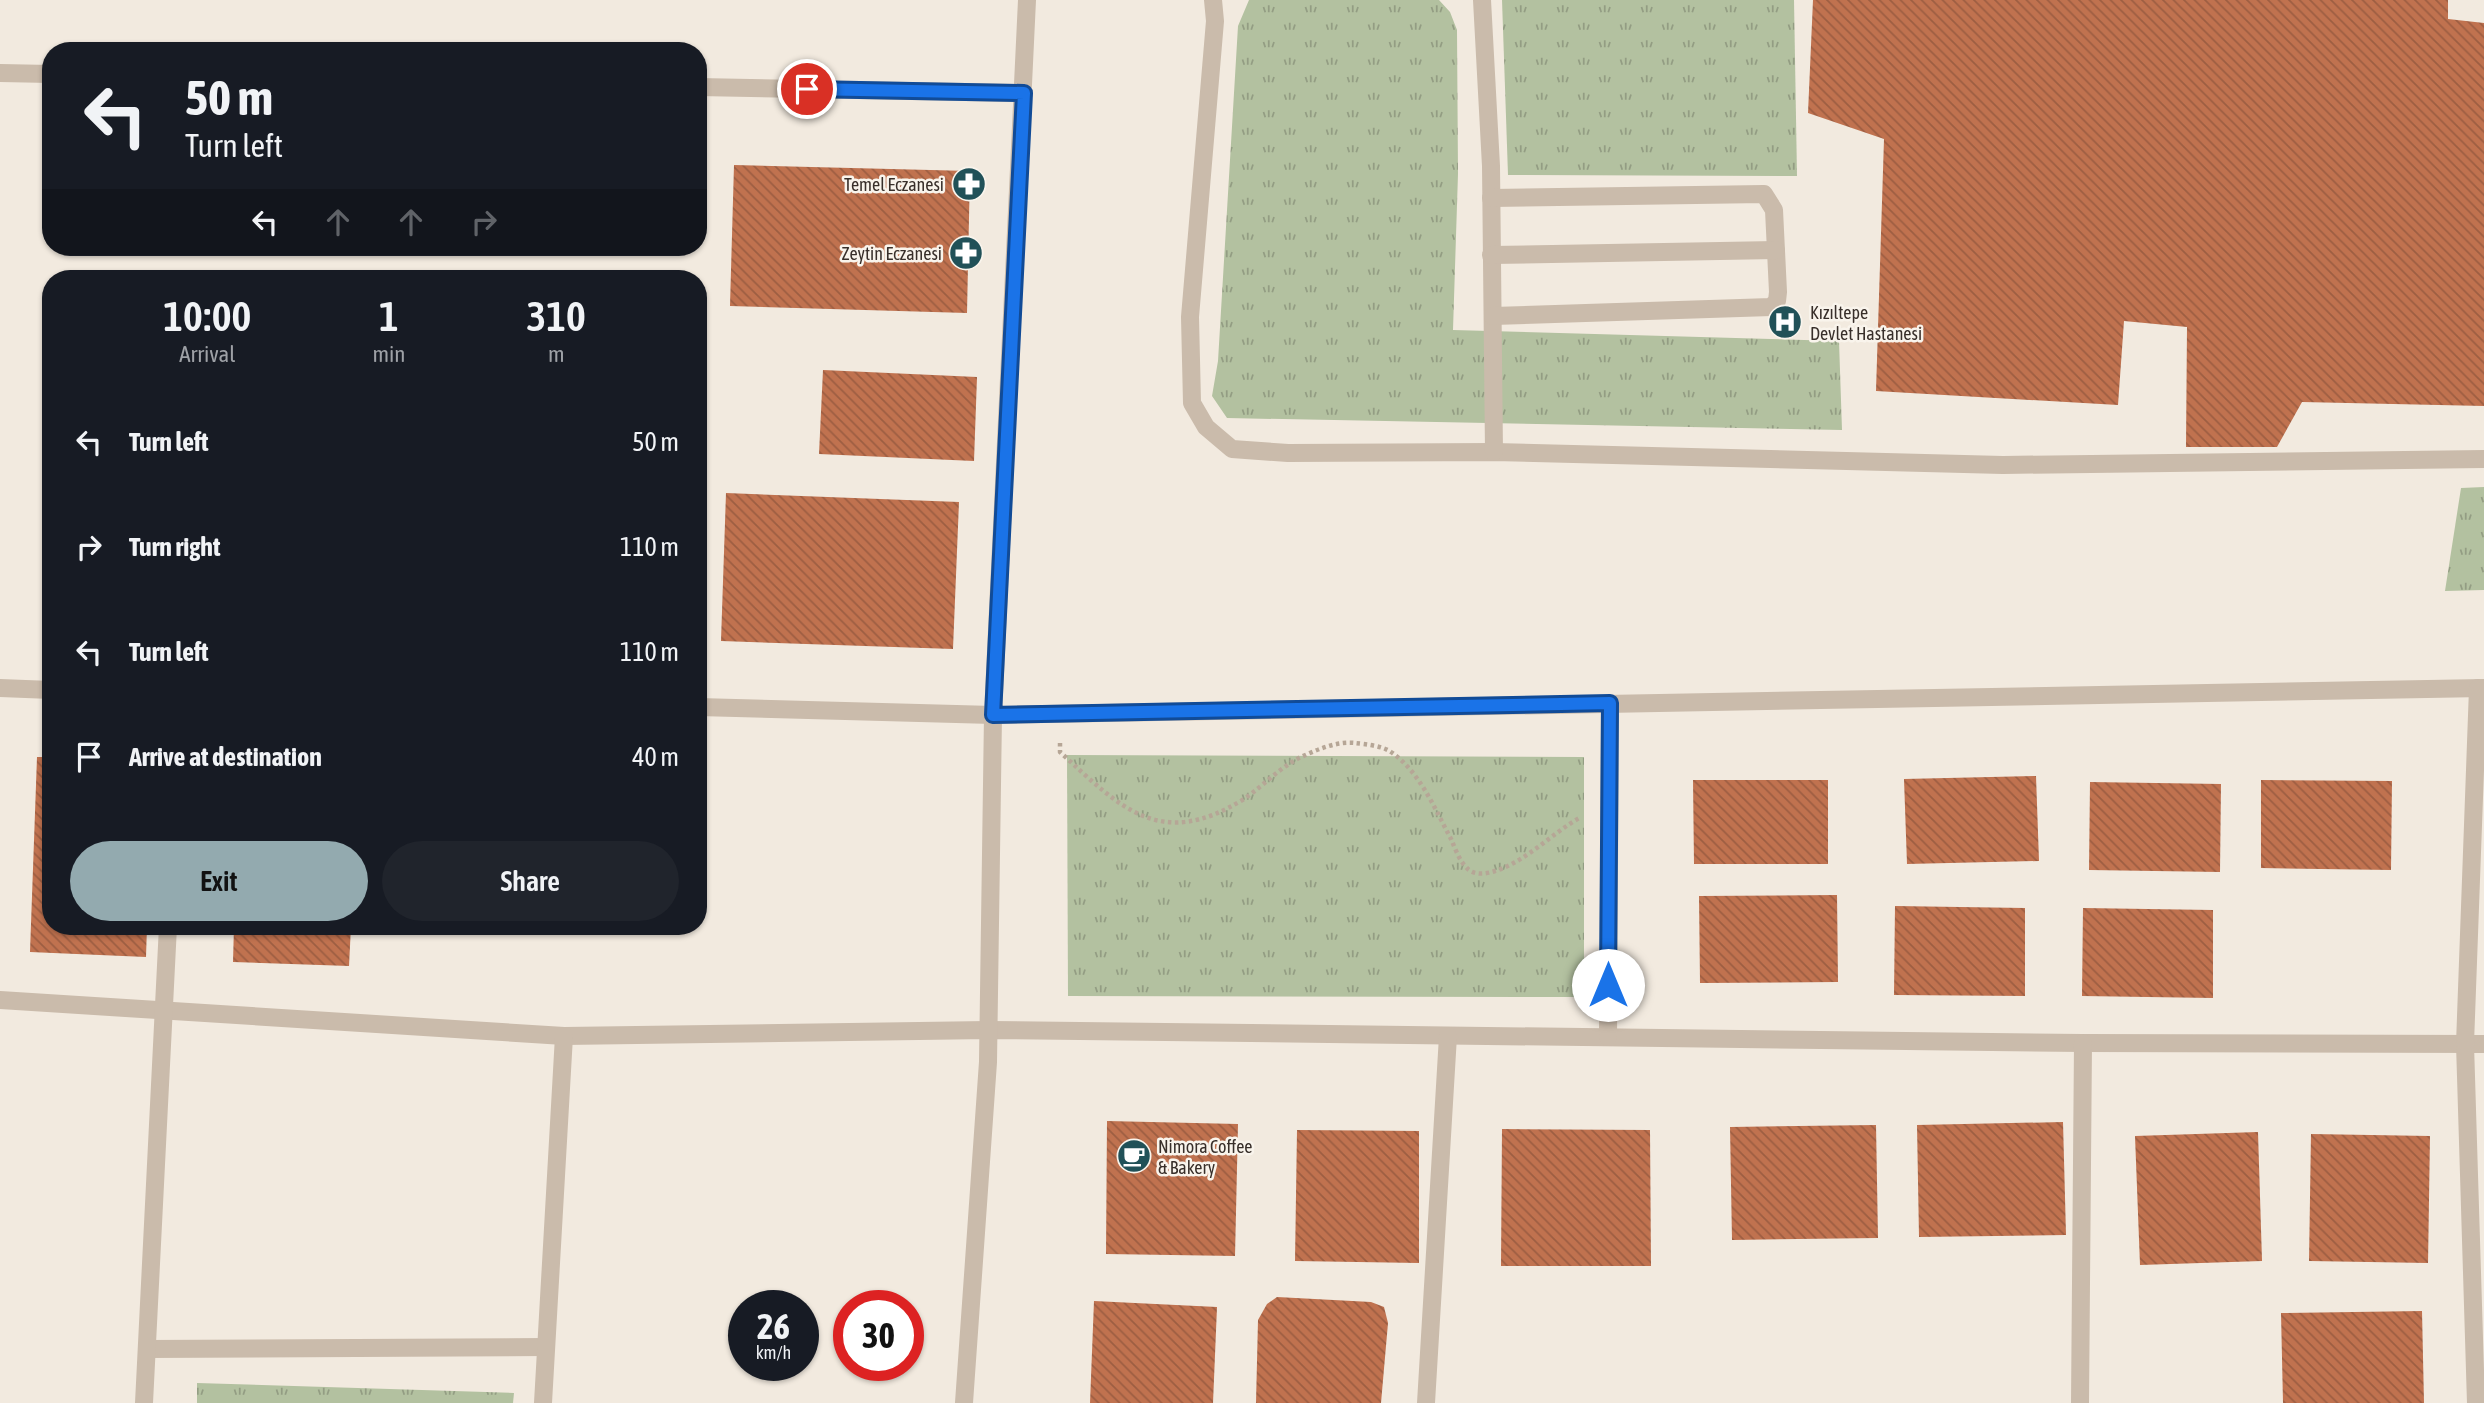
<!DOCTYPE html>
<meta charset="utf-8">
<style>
body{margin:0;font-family:"Asap Condensed",sans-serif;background:#20242c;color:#f1f3f6;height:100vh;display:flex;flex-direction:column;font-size:26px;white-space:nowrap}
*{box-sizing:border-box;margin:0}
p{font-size:23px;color:#9ea1a6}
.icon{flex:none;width:38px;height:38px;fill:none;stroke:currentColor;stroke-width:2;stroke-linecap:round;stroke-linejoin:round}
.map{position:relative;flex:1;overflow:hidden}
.drawer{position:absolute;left:42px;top:270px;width:665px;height:665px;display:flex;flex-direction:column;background:#171b24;border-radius:28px;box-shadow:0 2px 5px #0004}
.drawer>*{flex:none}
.hud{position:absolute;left:42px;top:42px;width:665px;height:214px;border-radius:28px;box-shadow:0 2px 5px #0004;background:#171b24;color:#f1f3f6;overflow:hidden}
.speed{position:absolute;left:728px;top:1290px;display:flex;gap:14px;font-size:35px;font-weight:700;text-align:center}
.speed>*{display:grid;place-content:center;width:91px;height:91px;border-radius:50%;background:#171b24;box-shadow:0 2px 5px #0004;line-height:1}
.speed small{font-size:18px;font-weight:400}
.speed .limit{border:10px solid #d22;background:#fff;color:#111}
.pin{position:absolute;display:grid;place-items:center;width:60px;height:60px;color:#fff;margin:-30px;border:4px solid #fff;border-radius:50%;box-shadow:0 2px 7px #0007}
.me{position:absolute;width:77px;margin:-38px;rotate:0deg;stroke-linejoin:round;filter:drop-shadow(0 0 5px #0008)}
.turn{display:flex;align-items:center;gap:24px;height:147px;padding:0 28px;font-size:32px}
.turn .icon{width:91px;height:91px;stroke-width:2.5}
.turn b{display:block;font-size:49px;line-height:60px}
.lanes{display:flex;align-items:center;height:66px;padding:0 28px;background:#0003;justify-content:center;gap:35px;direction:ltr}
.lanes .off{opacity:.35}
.eta{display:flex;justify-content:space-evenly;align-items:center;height:119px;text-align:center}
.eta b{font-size:42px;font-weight:600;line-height:49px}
.button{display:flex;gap:14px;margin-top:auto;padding:14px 28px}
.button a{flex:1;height:80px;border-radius:42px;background:#93aaaf;color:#111;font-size:28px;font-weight:600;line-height:80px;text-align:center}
.button a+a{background:#20242c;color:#f1f3f6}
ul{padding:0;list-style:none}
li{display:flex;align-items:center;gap:21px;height:105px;padding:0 28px}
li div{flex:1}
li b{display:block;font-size:26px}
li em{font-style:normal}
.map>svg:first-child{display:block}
</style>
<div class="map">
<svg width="2484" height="1403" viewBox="0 0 2484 1403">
<defs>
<pattern id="grass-tufts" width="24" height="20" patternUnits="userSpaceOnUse" patternTransform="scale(1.75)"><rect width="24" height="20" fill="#b3c1a0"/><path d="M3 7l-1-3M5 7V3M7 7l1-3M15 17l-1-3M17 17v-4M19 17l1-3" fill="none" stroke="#939d83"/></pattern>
<pattern id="building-back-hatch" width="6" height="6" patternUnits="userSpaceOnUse" patternTransform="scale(1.75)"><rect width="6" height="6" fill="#c0724f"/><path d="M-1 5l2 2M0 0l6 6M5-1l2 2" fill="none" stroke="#9d5e42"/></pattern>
</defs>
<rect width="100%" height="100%" fill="#f2eadf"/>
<g fill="url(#grass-tufts)">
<path d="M 1249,0 L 1439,0 L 1450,12 L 1457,30 L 1458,174 L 1453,330 L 1839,341 L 1842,430 L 1227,418 L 1212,396 L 1218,361 L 1238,26 Z"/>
<path d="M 1502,0 L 1794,0 L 1797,176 L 1508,175 Z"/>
<path d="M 2484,487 L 2484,590 L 2445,591 L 2461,488 Z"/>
<path d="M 1067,755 L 1584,757 L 1584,997 L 1068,996 Z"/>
<path d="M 197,1383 L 514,1393 L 513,1403 L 197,1403 Z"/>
</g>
<g fill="url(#building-back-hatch)">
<path d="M 1813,0 L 2448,0 L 2448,19 L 2484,23 L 2484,406 L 2302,402 L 2277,447 L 2186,447 L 2187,327 L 2124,321 L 2118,405 L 1876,391 L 1884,139 L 1808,113 Z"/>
<path d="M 734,165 L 970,171 L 967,313 L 730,306 Z"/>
<path d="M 823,370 L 977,377 L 974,461 L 819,454 Z"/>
<path d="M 726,493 L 959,502 L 953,649 L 721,641 Z"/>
<path d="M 37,757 L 51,757 L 51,926 L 147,926 L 146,957 L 30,952 Z"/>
<path d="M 2036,776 L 2039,861 L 1907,864 L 1904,779 Z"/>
<path d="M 1693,780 L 1828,780 L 1828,864 L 1694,864 Z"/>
<path d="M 2261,780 L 2392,781 L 2391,870 L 2261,868 Z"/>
<path d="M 2090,782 L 2221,784 L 2220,872 L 2089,870 Z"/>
<path d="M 1837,895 L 1838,982 L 1700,983 L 1699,896 Z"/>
<path d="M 1895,906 L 2025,908 L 2025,996 L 1894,995 Z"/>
<path d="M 2083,908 L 2213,910 L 2213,998 L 2082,996 Z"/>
<path d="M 234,926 L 351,926 L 349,966 L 233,962 Z"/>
<path d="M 1107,1121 L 1238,1124 L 1235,1256 L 1106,1254 Z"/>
<path d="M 2063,1122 L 2066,1235 L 1919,1237 L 1917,1125 Z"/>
<path d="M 1876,1125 L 1878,1238 L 1732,1240 L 1730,1127 Z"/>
<path d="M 1502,1129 L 1650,1130 L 1651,1266 L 1501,1266 Z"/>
<path d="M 1297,1130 L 1419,1131 L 1419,1263 L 1295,1261 Z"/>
<path d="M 2258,1132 L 2262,1261 L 2140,1265 L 2135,1136 Z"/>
<path d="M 2311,1134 L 2430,1136 L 2428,1263 L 2309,1261 Z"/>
<path d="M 1277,1297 L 1371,1302 L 1384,1307 L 1388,1323 L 1381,1403 L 1256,1403 L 1258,1320 L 1267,1304 Z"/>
<path d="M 1094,1301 L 1217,1307 L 1213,1403 L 1090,1403 Z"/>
<path d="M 2422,1311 L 2424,1403 L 2283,1403 L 2281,1313 Z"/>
</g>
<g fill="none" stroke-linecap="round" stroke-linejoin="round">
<path stroke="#b6a696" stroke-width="4.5" stroke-dasharray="3.5 3.5" stroke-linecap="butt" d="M 1060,743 L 1060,752 C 1121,808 1160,851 1244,799 C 1263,786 1278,769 1299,758 C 1316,750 1336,741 1355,743 C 1365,744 1383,746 1391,752 C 1420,772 1435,809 1451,839 C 1455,848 1459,860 1466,867 C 1473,876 1486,874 1495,871 C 1527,861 1552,833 1581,817"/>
<g stroke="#cabbab" stroke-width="18">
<path d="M 1213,0 L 1215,21 L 1190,317 L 1192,403 L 1206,427 L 1232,449 L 1288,453 L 1494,452 L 2003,465 L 2484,459"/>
<path d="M 1482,0 L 1491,166 L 1494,452"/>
<path d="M 1491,198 L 1764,194 L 1774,210 L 1778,292 L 1777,301 L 1771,307 L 1493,316"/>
<path d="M 1491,255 L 1776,250"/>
</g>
<g stroke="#cabbab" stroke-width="18">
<path d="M 0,73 L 51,74"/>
<path d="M 698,87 L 1024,93"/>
<path d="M 0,688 L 51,690"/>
<path d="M 698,707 L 993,715 L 2484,688"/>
<path d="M 0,1000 L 564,1036 L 988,1030 L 2083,1043 L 2484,1044"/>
<path d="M 1608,1037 L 1610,703"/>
<path d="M 147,1349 L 546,1347"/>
<path d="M 144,1403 L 168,926"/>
<path d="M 543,1403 L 564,1036"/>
<path d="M 1426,1403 L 1448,1036"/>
<path d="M 2080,1403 L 2083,1043"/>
<path d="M 2476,1403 L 2465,1044 L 2478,688"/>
</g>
<path stroke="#cabbab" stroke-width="18" d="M 964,1403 L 988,1062 L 993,715 L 1027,0"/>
</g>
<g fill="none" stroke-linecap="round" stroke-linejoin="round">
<g stroke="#114b97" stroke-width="18">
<path id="route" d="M 807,89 L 1024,93 L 993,715 L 1610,703 L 1608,985"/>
</g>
<use href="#route" stroke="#1a73e8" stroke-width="12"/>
</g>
<defs>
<g id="pharmacy-disc" transform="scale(1.75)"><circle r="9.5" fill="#215158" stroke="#f9f4ec"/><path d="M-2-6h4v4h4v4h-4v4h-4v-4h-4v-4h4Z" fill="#fff"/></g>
<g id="hospital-disc" transform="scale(1.75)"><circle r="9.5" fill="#215158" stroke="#f9f4ec"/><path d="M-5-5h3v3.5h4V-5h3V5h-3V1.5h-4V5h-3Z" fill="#fff"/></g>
<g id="cafe-disc" transform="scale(1.75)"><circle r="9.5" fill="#215158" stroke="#f9f4ec"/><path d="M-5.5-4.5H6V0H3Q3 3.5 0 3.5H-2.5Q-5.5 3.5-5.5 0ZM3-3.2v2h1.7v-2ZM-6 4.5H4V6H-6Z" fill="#fff"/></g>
</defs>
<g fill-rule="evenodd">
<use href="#pharmacy-disc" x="969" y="184"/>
<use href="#pharmacy-disc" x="966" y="253"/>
<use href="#hospital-disc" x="1785" y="322"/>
<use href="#cafe-disc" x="1134" y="1156"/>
</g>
<g text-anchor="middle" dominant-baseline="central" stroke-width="5" stroke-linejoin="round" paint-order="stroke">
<g font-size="18" fill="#382f2a" stroke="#f9f4ec" text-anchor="end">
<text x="944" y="184">Temel Eczanesi</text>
<text x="942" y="253">Zeytin Eczanesi</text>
<text x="1810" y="312" text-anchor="start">Kızıltepe<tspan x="1810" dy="21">Devlet Hastanesi</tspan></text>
<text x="1158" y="1146" text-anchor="start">Nimora Coffee<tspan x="1158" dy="21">&amp; Bakery</tspan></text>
</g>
</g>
</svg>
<div class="speed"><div>26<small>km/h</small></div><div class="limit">30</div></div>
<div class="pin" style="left:807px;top:89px;background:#d93025"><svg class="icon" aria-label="arrive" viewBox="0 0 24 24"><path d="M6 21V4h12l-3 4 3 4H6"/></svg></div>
<svg class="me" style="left:1608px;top:985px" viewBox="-20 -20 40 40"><circle r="19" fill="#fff"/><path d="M0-13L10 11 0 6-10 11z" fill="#1a73e8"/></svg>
<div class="hud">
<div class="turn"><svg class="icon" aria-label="left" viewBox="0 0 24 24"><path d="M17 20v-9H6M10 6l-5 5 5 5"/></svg><div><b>50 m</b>Turn left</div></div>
<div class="lanes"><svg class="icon" aria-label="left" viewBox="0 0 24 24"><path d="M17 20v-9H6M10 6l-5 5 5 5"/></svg><svg class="icon off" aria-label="ahead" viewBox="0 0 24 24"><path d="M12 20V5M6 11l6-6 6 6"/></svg><svg class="icon off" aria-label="ahead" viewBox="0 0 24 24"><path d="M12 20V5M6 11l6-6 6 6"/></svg><svg class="icon off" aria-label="right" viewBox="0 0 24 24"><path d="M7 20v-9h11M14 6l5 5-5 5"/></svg></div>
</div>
<section class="drawer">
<div class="eta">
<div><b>10:00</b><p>Arrival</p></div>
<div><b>1</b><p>min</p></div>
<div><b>310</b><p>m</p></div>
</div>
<ul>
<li><svg class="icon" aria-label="left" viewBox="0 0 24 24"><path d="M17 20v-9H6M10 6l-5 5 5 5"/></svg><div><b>Turn left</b></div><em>50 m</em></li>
<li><svg class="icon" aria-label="right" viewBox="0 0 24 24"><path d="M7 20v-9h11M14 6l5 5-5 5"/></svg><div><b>Turn right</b></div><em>110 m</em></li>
<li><svg class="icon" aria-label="left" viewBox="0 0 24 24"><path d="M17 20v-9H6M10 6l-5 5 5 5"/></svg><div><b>Turn left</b></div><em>110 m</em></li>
<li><svg class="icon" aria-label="arrive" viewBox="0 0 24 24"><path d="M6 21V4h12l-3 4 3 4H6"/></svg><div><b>Arrive at destination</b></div><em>40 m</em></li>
</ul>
<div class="button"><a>Exit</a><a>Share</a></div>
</section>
</div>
